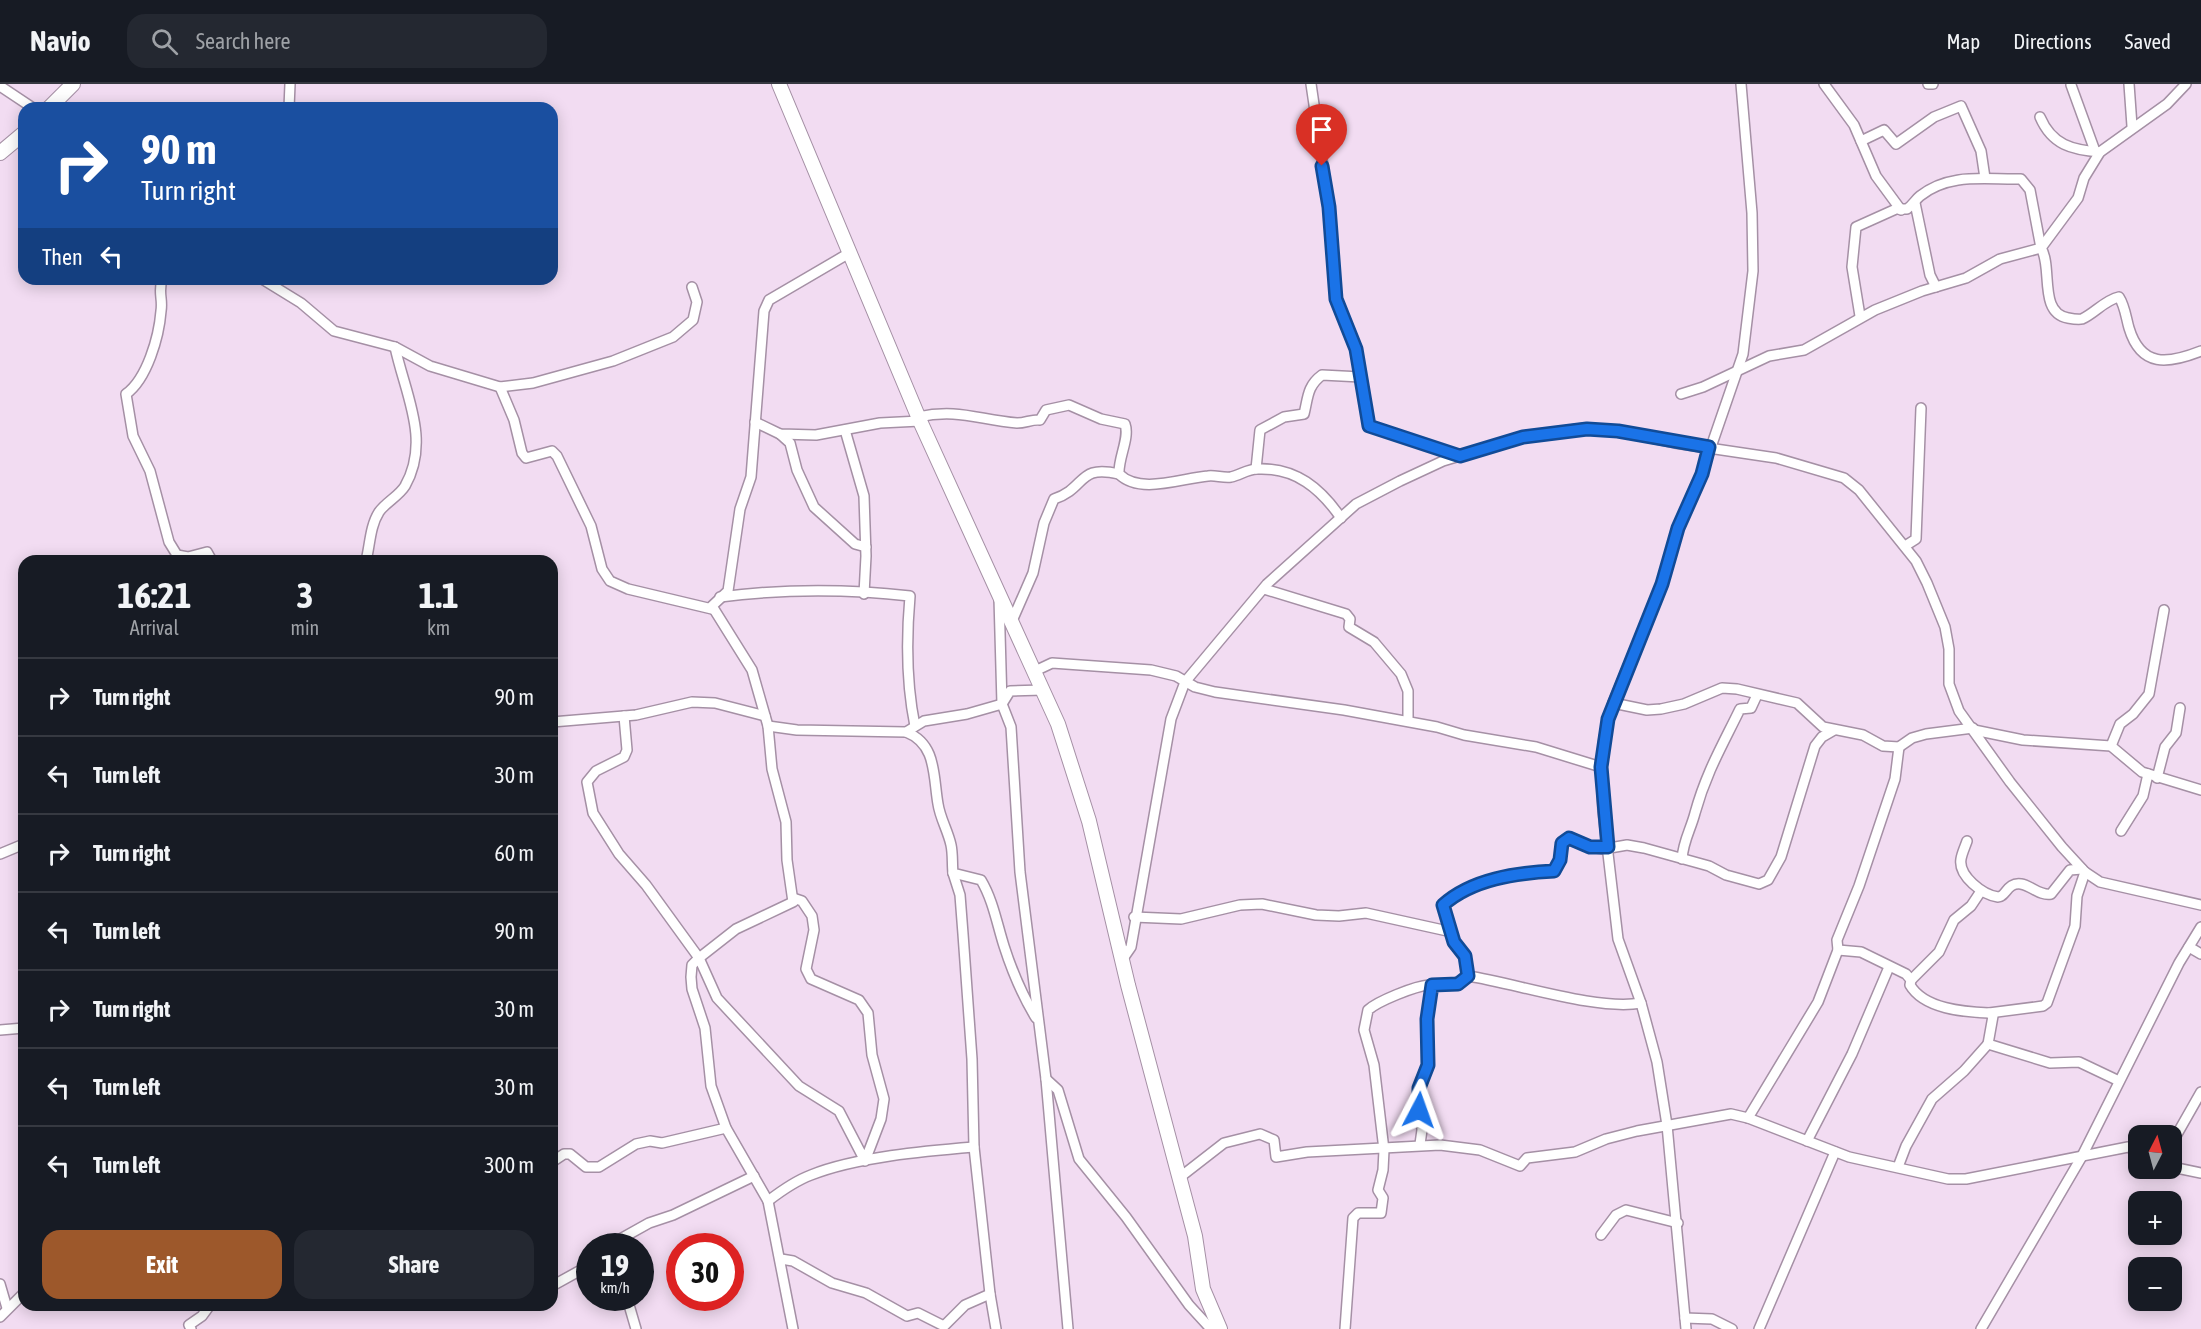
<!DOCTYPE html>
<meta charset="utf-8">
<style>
body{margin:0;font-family:"Asap Condensed",sans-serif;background:#242831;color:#f1f3f6;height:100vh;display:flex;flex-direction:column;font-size:22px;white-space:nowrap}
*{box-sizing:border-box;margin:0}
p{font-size:20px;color:#9ea1a6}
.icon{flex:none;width:33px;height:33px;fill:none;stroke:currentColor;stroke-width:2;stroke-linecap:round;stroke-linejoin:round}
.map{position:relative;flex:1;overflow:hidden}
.panel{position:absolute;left:18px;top:471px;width:540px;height:756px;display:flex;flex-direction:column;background:#171b24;border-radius:18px;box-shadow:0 3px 15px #0003}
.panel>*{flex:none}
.banner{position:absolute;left:18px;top:18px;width:540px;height:183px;border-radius:18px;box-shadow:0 3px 15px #0003;background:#1a4fa0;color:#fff;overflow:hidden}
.needle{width:39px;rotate:6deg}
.controls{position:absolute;left:2128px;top:1041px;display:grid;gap:12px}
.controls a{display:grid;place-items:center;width:54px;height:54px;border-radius:12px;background:#171b24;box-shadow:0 3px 15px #0003;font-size:30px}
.speed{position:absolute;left:576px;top:1149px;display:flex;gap:12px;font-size:30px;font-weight:700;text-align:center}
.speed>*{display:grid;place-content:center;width:78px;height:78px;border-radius:50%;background:#171b24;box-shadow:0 3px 15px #0003;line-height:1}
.speed small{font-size:15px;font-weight:400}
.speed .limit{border:9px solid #d22;background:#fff;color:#111}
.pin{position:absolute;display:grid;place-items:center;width:51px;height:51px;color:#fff;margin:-62px -26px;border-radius:50% 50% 50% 0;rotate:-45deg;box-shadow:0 0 6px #0007}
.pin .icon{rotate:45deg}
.me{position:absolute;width:66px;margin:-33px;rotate:4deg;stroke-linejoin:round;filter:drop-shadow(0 0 4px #0008)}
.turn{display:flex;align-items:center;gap:21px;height:126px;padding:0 24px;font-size:27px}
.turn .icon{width:78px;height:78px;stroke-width:2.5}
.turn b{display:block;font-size:42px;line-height:51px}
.then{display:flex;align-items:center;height:57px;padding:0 24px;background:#0003;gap:12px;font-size:22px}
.eta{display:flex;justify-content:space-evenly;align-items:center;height:102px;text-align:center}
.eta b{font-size:36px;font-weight:700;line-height:42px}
.primary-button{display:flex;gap:12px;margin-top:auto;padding:12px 24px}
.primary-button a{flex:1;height:69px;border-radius:18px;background:#9d582b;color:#fff;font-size:24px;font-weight:700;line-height:69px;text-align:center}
.primary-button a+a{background:#242831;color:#f1f3f6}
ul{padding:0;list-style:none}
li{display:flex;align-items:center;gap:18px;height:78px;padding:0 24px;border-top:2px solid #363941}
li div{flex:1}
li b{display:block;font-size:22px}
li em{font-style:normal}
header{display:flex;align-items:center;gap:36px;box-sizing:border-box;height:84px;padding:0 30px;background:#171b24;border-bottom:2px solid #363941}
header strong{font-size:28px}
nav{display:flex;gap:33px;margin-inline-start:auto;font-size:21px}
.search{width:420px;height:54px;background:#242831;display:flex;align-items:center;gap:15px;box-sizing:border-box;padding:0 21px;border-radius:18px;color:#9ea1a6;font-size:22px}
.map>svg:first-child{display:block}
</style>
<header>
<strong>Navio</strong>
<div class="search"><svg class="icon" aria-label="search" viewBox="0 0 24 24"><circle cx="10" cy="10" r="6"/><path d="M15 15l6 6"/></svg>Search here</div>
<nav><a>Map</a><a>Directions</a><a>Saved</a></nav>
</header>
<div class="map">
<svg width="2201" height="1245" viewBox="0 0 2201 1245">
<rect width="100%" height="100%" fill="#f2dcf2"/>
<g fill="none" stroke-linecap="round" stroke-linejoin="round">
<g stroke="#a590a5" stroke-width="12">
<g id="street">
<path d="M 1311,0 L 1329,123 L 1336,215 L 1356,265 L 1369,342 L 1460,372"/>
<path d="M 1824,0 L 1854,41 L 1876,92 L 1901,126"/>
<path d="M 1928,0 L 1933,0"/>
<path d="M 2129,0 L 2132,42"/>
<path d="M 2071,1 L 2095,67"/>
<path d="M 0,2 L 33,24"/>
<path d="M 289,24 L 290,0"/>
<path d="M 2040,33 C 2052,61 2072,66 2100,68"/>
<path d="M 1861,57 L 1884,46 L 1896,60 L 1934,33 L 1961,22 L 1981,67 L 1985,94"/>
<path d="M 1915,119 L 1930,191 L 1936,203"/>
<path d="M 162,195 C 158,210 163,214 161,227 C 159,253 147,295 126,310 L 133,352 L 150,387 L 169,458 L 177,471 L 188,473 L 207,468 L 212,477"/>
<path d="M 262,195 L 301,219 L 334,247 L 395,263 L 430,282 L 500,303 L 533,299 L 613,277 L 673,253 L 693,236 L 697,218 L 692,203"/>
<path d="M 1860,232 L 1852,183 L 1856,143 L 1896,125 L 1907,125 C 1913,121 1915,116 1920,112 C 1950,88 1987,96 2021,95 L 2030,106 L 2041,164 C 2053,183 2038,229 2068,234 C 2073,235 2078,236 2082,235 C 2095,229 2105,216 2119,213 C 2125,222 2126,234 2129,244 C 2141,284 2168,280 2201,267"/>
<path d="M 500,303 L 514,336 L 522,369 L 526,374 L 552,367 L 557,372 L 591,442 L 602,485 L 610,497 L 628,505 L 712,525"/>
<path d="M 1681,310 L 1703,303 L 1769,272 L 1804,266 L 1875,226 L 1922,207 L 1966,194 L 2000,175 L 2041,164 L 2078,114 L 2084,94 L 2100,68 L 2167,20 L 2186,0"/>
<path d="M 918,333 C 958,324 979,336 1017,339 C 1026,339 1032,335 1040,336 L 1046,326 L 1069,321 L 1101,335 L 1125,340 C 1130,354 1118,374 1119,390 C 1140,411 1182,394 1208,392 C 1215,391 1223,394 1231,393 C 1240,391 1248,385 1257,385 C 1296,383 1321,405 1341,434"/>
<path d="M 755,338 L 780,350 L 816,351 L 880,339 L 920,337"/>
<path d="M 845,346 L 864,412 L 866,472 L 864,510"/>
<path d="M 780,350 L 790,359 L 797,386 L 814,423 L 855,460 L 866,463"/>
<path d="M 1256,385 L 1260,346 L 1284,333 L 1304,330 C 1308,314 1307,302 1322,291 L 1361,293"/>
<path d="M 1905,462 L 1916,455 L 1921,324"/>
<path d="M 366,477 C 370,461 370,442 379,428 C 386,418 399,412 405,402 C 431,356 405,310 395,263"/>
<path d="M 1264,505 L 1346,530 L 1350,535 L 1349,543 L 1374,558 L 1401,590 L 1408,607 L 1408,637"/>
<path d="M 720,513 C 782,505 848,505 910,512 C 906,557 906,598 915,642"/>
<path d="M 999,514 L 1002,620 L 1011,643 L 1020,788 L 1046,995 L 1068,1245"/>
<path d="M 1012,537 L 1033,489 L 1044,439 L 1054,415 C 1087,404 1077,380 1119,390"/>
<path d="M 1035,587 L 1052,579 L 1151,586 L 1176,592 L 1195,603 L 1215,608 L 1344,626 L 1437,643 L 1464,651 L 1536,663 L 1601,683"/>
<path d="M 1613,619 L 1647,626 L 1661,625 L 1684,620 L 1722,604 L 1737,605 L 1797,619 L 1823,643 L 1863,651 L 1883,662 L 1899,663 L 1912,654 L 1926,650 L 1973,644"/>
<path d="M 624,632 L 627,666 L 624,673 L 596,687 L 587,698 L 593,729 L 619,770 L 646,801 L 699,874 L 717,914 L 799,1002 L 839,1027 L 865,1077 L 881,1035 L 884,1015 L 872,971 L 868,929 L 859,916 L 811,895 L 806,885 L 814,846 L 812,832 L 802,817 L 793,814"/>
<path d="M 552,638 L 636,631 L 692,618 L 715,619 L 765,632"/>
<path d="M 768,642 L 797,646 L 906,648 L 924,637 L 967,630 L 1002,620 L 1010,607 L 1043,606"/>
<path d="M 1974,646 L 2023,656 L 2111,662 L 2142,688 L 2201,706"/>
<path d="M 906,648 C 937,660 933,692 938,720 C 940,734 948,747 951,761 C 953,770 952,780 953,789 L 981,796 C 993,816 997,840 1004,862 C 1012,887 1022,911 1036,934"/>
<path d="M 2111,662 L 2120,640 L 2133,630 L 2149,610 L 2164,526"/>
<path d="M 2157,694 L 2165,663 L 2176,649 L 2180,624"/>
<path d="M 2121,747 L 2143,712 L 2148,690"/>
<path d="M 1967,757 C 1965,763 1962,769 1961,775 C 1958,792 1983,811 1998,813 C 2006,813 2007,798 2021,800 C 2032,802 2040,812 2051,810 L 2070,786 L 2082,785"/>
<path d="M 0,770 L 24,760"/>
<path d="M 1682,775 C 1683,757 1691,745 1695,729 C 1706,689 1722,662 1740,625 L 1751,624 L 1757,611"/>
<path d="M 953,789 L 960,811 L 963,850 L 972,975 L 974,1063 L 990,1210 L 996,1245"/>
<path d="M 1134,833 L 1181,835 L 1240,821 L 1262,820 L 1316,831 L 1339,832 L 1366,829 L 1452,848"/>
<path d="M 2189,863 L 2201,870"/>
<path d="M 1838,866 L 1861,868 L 1906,890 L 1911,896 L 1910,901 C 1924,925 1964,928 1989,929 L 1993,932 L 1988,960 L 2050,979 L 2079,978 L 2119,997"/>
<path d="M 1122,876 L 1131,863 L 1171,635 L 1185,598 L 1267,500 L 1356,420 L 1400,397 L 1443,377 L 1523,353 L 1587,344 L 1618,347 L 1675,359 L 1776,374 L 1844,394 L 1859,406 L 1916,477 L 1927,499 L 1945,543 L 1949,565 L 1949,600 L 1959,627 L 2010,698 L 2062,763 L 2085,788 L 2100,798 L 2201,821"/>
<path d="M 1468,892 L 1465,872 L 1454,858 L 1443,821 C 1473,795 1516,790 1554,787 L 1560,776 L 1562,759 L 1569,754 L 1590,763 L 1604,765 L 1627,761 L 1644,764 L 1709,782 L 1726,791 L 1759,800 L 1768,796 L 1781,773 L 1815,662 L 1822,653 L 1834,646"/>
<path d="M 1911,896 L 1939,868 L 1954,836 L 1971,822 L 1981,807"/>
<path d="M 1989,929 L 2043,922 L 2047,919 L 2075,842 L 2077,812 L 2085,788"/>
<path d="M 0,946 L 24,944"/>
<path d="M 1046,995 L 1058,1006 L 1079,1075 L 1126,1133 L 1189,1221 L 1211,1245"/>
<path d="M 1748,1034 L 1818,918 L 1838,866 L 1837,856 L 1859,802 L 1895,695 L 1899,663"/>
<path d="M 1807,1057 L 1852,970 L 1889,883"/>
<path d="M 2172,1059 L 2201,1008"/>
<path d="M 1420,1060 L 1422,1046 L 1419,1004 L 1428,981 L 1427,935 L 1432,901"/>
<path d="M 552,1078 L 564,1070 L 570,1070 L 586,1083 L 599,1083 L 636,1060 L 650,1057 L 662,1059 L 726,1044"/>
<path d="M 1898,1083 L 1906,1062 L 1932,1015 L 1964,987 L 1988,960"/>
<path d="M 2172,1083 L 2201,1089"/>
<path d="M 1179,1094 L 1224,1059 L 1260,1050 L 1274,1056 L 1276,1073 L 1307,1068 L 1440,1061 L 1480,1066 L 1520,1082 L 1527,1074 L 1575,1068 L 1606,1055 L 1637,1047 L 1731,1030 L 1748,1034 L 1849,1073 L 1948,1095 L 1966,1095 L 2128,1063 L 2139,1068"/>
<path d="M 768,1117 C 781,1107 795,1097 811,1091 C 856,1073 925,1067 974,1063"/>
<path d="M 1601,1151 L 1616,1131 L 1626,1126 L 1678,1139"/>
<path d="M 612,1162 L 615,1158 L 649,1139 L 673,1131 L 754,1092"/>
<path d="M 781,1175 L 793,1177 L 832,1199 L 866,1209 L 907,1232 L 918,1229 L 944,1242 L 965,1221 L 990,1210"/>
<path d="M 0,1200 L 7,1224"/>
<path d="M 552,1202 L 590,1181"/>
<path d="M 627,1214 L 636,1245"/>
<path d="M 0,1233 L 24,1209"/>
<path d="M 1685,1234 L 1712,1235 L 1732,1245"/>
<path d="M 191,1245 L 189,1241 L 202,1232 L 210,1221"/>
<path d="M 793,1245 L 768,1117 L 726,1044 L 711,1002 L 705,944 L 692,905 L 691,893 L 692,881 L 699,874 L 736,845 L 793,818 L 787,776 L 786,738 L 772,685 L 768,642 L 752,586 L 712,522 L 728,507 L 740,425 L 751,393 L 764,227 L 769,216 L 851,168"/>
<path d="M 1345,1245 L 1353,1134 L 1358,1129 L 1381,1129 L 1383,1114 L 1378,1106 L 1383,1086 L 1384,1066 L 1374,981 L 1364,946 L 1368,926 C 1378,917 1415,902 1429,901 C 1445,899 1455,903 1468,892 C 1515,899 1597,927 1641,919"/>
<path d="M 1686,1245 L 1667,1041 L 1657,978 L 1641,919 L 1618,855 L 1603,727 L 1601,683 L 1604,654 L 1613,619 L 1662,500 L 1678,444 L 1702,389 L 1743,270 L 1753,187 L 1752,129 L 1741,0"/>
<path d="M 1759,1245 L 1835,1068"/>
<path d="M 1981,1245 L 2081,1074 L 2179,879 L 2201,843"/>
</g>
</g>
<g stroke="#a590a5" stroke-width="16">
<g id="secondary">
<path d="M 779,0 L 920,337 L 1058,640 L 1089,737 L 1128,901 L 1195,1152 L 1203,1205 L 1220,1245"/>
<path d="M 49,24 L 73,0"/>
<path d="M 0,69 L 24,49"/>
</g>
</g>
<use href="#street" stroke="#fff" stroke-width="9"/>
<use href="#secondary" stroke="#fff" stroke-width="14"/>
</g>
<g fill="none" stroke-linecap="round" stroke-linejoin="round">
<g stroke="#114b97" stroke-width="15">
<path id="route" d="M 1322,82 L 1329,123 L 1336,215 L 1356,265 L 1369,342 L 1460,372 L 1523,353 L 1587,345 L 1618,347 L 1709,363 L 1702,390 L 1678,444 L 1662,500 L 1608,635 L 1601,683 L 1608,763 L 1590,763 L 1569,754 L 1562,759 L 1560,776 L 1554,787 C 1516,789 1472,795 1443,821 L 1454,858 L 1465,872 L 1468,892 L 1458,900 L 1432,901 L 1427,935 L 1428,981 L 1419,1004 L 1419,1026"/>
</g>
<use href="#route" stroke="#1a73e8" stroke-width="10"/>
</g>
</svg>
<div class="controls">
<a><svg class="needle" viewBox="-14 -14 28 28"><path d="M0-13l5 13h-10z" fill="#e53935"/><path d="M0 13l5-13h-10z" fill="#9ea1a6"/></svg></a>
<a>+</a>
<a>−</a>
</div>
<div class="speed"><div>19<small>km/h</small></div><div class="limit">30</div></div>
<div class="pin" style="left:1322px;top:82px;background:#d93025"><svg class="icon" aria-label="arrive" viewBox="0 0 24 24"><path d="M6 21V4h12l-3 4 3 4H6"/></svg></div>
<svg class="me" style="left:1419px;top:1026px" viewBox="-20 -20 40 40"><path d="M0-17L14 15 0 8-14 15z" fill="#1a73e8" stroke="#fff" stroke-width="4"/></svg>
<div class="banner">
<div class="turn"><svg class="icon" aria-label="right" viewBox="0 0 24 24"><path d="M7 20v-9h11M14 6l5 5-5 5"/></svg><div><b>90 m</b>Turn right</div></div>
<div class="then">Then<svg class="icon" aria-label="left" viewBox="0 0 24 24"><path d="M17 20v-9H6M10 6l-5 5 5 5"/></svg></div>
</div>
<section class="panel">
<div class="eta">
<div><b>16:21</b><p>Arrival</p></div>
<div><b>3</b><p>min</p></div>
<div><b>1.1</b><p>km</p></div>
</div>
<ul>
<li><svg class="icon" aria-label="right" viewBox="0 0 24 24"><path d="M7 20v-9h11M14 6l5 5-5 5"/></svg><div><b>Turn right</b></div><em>90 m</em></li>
<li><svg class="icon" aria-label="left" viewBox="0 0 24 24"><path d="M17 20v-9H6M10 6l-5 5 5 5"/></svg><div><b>Turn left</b></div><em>30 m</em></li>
<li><svg class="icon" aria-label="right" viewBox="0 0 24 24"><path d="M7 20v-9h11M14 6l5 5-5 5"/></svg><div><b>Turn right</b></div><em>60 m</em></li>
<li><svg class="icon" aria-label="left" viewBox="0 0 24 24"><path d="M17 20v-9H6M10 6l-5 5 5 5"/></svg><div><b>Turn left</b></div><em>90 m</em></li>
<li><svg class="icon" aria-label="right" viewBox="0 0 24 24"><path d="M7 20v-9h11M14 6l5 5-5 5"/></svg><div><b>Turn right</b></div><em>30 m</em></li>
<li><svg class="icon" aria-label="left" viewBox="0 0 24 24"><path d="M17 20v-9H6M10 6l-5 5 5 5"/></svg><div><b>Turn left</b></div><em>30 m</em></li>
<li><svg class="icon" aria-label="left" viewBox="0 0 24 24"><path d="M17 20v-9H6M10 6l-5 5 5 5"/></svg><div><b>Turn left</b></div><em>300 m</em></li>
</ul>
<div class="primary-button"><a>Exit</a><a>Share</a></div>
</section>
</div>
